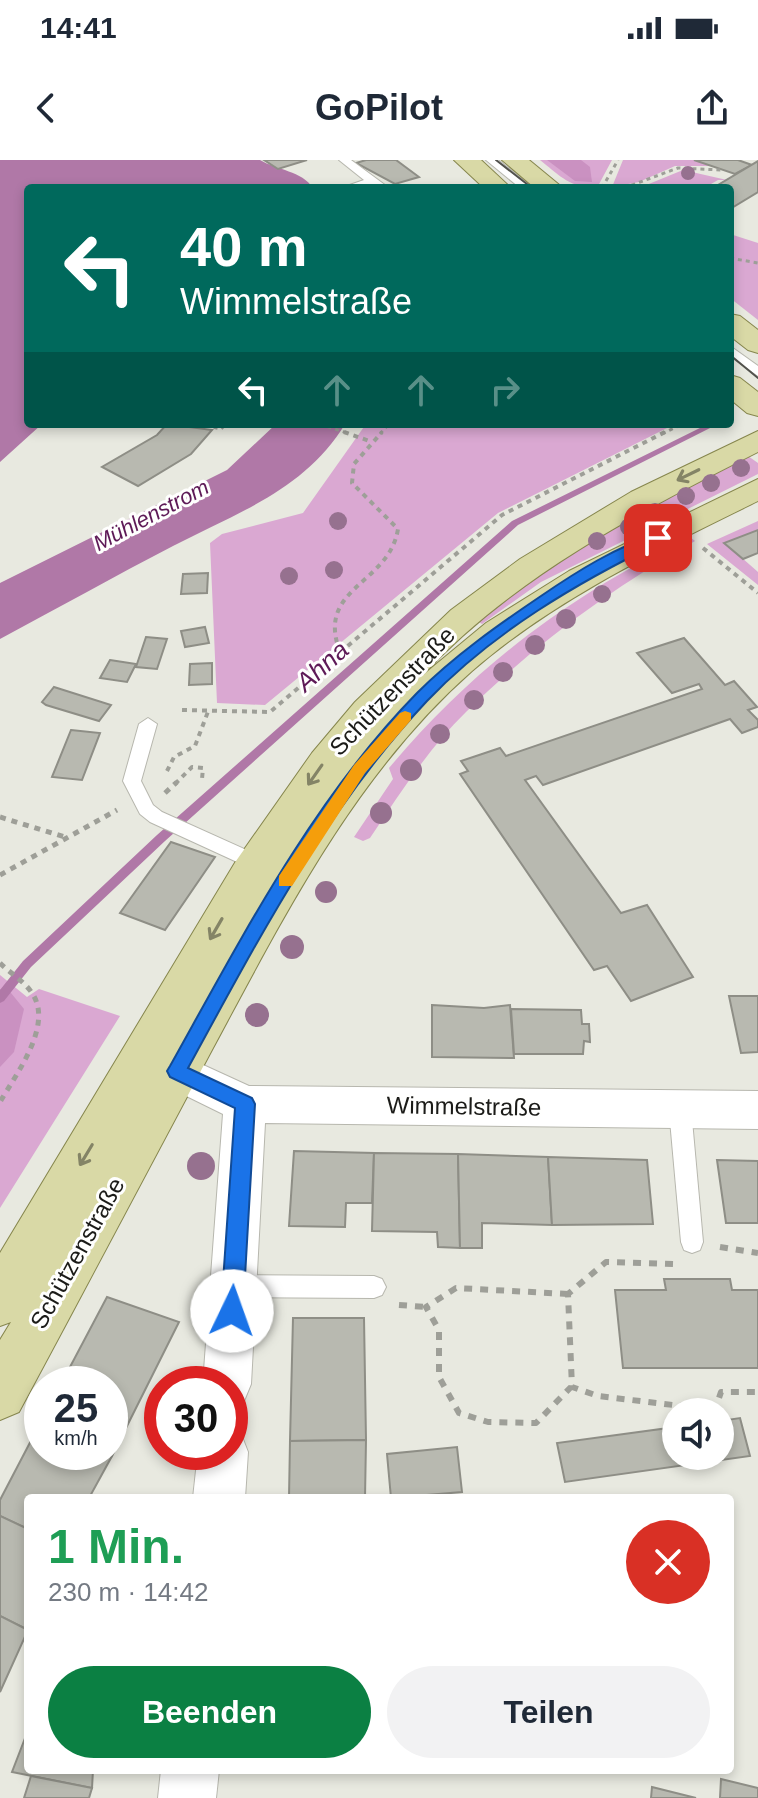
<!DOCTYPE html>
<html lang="de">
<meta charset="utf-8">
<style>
body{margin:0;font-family:Helvetica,sans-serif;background:#f2f2f3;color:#1f2937;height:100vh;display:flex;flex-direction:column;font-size:30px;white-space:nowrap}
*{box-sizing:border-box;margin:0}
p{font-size:26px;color:#747a83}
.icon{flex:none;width:44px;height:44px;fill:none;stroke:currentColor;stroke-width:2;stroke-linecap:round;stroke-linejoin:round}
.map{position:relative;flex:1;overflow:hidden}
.drawer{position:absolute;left:24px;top:1334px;width:710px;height:280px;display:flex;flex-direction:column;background:#fff;border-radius:8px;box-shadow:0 4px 12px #0003}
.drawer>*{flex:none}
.top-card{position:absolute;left:24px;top:24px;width:710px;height:244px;border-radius:8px;box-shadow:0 4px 12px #0003;background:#00695c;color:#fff;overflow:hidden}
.controls{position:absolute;left:662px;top:1238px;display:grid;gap:16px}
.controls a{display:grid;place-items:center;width:72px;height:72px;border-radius:50%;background:#fff;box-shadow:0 4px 12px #0003;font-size:40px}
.speed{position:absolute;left:24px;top:1206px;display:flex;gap:16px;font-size:40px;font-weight:700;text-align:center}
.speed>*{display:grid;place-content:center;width:104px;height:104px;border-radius:50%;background:#fff;box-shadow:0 4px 12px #0003;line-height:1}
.speed small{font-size:20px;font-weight:400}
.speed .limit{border:12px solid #d22;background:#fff;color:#111}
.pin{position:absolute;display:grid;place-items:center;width:68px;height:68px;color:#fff;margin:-34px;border-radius:16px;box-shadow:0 4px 12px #0006}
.me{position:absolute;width:88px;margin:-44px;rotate:3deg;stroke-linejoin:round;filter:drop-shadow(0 0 6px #0008)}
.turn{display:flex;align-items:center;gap:28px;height:168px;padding:0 24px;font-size:36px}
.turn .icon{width:104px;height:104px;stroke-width:2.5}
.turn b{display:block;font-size:56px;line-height:68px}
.lanes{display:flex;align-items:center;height:76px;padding:0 24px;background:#0003;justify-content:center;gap:40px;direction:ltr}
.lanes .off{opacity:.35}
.round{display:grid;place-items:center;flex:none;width:84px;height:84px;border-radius:42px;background:#f2f2f3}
.summary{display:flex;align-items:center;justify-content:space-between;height:136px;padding:0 24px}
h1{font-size:48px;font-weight:600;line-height:60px;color:#1e9e55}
.action{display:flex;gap:16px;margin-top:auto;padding:16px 24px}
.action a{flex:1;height:92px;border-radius:48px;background:#0b8043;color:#fff;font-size:32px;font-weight:600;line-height:92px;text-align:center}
.action a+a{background:#f2f2f3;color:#1f2937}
.status{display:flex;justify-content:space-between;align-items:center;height:56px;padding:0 40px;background:#fff;direction:ltr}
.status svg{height:22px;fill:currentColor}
header{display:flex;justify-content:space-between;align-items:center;height:104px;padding:0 24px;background:#fff;font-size:36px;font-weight:600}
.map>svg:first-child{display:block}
</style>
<div class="status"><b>14:41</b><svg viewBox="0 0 49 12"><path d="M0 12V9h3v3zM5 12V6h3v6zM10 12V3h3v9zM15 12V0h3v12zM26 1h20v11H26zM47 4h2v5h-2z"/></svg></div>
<header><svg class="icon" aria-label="back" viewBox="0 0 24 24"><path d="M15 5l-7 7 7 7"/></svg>GoPilot<svg class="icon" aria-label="share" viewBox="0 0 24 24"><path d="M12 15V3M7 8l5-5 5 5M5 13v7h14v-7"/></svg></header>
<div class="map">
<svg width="758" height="1638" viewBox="0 0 758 1638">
<rect width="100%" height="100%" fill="#e8e9e0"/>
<g fill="#daa8d2">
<path d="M 540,0 L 612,0 L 598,26 C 573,31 559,15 540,0 Z"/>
<path d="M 623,0 L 694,0 L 711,6 L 675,6 L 639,22 L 612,27 Z"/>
<path d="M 683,10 L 727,20 L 718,20 L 704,28 L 639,28 Z"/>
<path d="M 730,74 L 758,83 L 758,160 L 730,138 Z"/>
<path d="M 366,264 L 675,264 L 498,353 L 265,545 L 217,543 L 210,383 L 222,374 L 303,353 Z"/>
<path d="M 748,296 L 758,303 L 758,314 L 541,422 L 482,464 L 476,460 L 599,372 Z"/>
<path d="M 758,361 L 758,370 L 725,383 L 758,412 L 758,425 L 707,384 Z"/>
<path d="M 690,377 L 695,381 C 611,429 535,484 466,552 C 428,589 399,635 370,678 L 363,681 L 354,677 L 393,619 L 389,608 C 476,505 569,436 690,377 Z"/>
<path d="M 0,815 L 27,837 L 39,829 L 120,856 L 0,1048 Z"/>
</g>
<g fill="#ca91c1">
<path d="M 547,0 L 581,0 L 590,7 L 592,22 L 575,21 Z"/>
<path d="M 0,829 L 11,833 L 24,849 L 14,892 L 0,907 Z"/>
</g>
<g fill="#b078a7">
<path d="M 0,0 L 260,0 C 277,10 302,11 313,28 L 28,28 L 28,264 L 42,264 L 0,302 Z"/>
<path d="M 276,264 L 345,264 C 306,329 237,353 173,386 C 115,416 58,448 0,479 L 0,423 L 227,310 Z"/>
</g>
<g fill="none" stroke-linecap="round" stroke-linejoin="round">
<path fill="#b078a7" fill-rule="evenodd" d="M 708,264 L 718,264 L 518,365 L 165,681 L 31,807 L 4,841 L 0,843 L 0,830 L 23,801 L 157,675 L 512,361 Z"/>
</g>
<g fill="#b8b9b0" stroke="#8e8e86" stroke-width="2">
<path d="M 264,0 L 307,0 L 278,9 Z"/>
<path d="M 366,0 L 396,0 L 419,17 L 395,24 L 356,3 Z"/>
<path d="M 694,0 L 738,0 L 752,5 L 735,14 Z"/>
<path d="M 758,1 L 758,32 L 730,49 L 730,28 L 713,28 Z"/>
<path d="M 167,264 L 212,270 L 191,294 L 138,326 L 102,307 L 157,275 Z"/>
<path d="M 758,370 L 758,393 L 743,399 L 724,383 Z"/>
<path d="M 208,413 L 207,433 L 181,434 L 183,414 Z"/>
<path d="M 205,467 L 209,483 L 185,487 L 181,471 Z"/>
<path d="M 146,477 L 167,479 L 157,509 L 136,507 Z"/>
<path d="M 684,478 L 725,525 L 734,521 L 757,547 L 748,550 L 758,560 L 758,567 L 742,573 L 730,559 L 543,625 L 536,616 L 525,620 L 621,753 L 647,745 L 693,817 L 631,841 L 607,806 L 594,810 L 460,614 L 468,611 L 461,601 L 500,588 L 506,596 L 702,529 L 699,524 L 672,533 L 637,493 Z"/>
<path d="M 110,500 L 136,504 L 127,522 L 100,518 Z"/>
<path d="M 212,503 L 212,524 L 189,525 L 190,504 Z"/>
<path d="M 54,527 L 111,545 L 99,561 L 46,545 L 42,542 Z"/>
<path d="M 71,570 L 100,573 L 82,620 L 52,617 Z"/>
<path d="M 171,682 L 215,697 L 165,770 L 120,753 Z"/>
<path d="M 729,836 L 758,836 L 758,892 L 741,893 Z"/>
<path d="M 432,845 L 484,848 L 510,845 L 514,898 L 432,897 Z"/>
<path d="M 511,849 L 581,850 L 582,864 L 589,864 L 590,882 L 584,881 L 583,894 L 514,894 Z"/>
<path d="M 294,991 L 374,993 L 372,1043 L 346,1043 L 345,1067 L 289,1066 Z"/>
<path d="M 374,993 L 458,994 L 460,1088 L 438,1087 L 437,1072 L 372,1071 Z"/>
<path d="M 458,994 L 548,997 L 552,1065 L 482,1063 L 482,1088 L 460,1088 Z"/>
<path d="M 548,997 L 647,1000 L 653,1064 L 552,1065 Z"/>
<path d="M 717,1000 L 758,1001 L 758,1063 L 726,1063 Z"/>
<path d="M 664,1119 L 730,1119 L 732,1130 L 758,1130 L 758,1208 L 623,1208 L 615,1130 L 666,1130 Z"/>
<path d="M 107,1137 L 179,1162 L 112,1296 L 99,1292 L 110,1292 L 110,1224 L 61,1224 Z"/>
<path d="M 293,1158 L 364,1158 L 366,1280 L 290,1281 Z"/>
<path d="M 740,1258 L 750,1296 L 565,1322 L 557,1283 L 676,1267 L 676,1296 L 720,1296 L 720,1261 Z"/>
<path d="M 35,1273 L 42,1275 L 42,1292 L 99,1292 L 112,1296 L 89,1338 L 28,1338 L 28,1369 L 0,1356 L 0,1340 Z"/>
<path d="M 366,1280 L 365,1338 L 289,1338 L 290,1281 Z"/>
<path d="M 457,1287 L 462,1332 L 391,1338 L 387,1294 Z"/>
<path d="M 0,1356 L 28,1369 L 28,1470 L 0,1456 Z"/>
<path d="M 0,1456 L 28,1470 L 0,1532 Z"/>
<path d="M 27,1573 L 28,1610 L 93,1610 L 92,1628 L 12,1612 Z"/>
<path d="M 31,1616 L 92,1628 L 89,1638 L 24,1638 Z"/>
<path d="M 721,1619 L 758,1628 L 758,1638 L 720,1638 Z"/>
<path d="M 652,1627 L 696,1638 L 651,1638 Z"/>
</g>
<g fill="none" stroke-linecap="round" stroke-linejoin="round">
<g stroke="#b7b7ae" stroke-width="2">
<g id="service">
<path d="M 339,0 L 351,0 L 389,28 L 371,25 L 341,28 L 364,20 Z"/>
<path d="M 486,0 L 498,0 L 533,28 L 520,28 Z"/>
<path d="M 730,186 L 758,206 L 758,216 L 730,196 Z"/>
<path d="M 148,558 L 157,564 L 141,621 L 153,645 L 162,652 L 262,697 L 264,702 L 262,707 L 248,707 L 150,662 L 140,654 L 123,621 L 139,564 Z"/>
<path d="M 680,940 L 688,942 L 691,949 L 703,1082 L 700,1090 L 692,1093 L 684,1090 L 681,1082 L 669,949 L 672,942 Z"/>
<path d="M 233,1115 L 374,1116 L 382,1119 L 386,1127 L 382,1135 L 374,1138 L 233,1137 L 225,1134 L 221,1126 L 225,1118 Z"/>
</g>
</g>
<g stroke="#b7b7ae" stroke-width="2">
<g id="minor">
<path d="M 177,893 L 249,926 L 758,931 L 758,969 L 265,963 L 251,1224 L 244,1241 L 230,1247 L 230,1224 L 203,1224 L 223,954 L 162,924 L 156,911 L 162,898 Z"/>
<path d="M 230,1270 L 241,1274 L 248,1292 L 245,1338 L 193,1338 L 198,1292 L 230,1292 Z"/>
<path d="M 161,1610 L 219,1610 L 216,1638 L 158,1638 Z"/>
</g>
</g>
<g stroke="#86864d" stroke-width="2">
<g id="primary">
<path d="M 454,0 L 481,0 L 511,28 L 484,28 Z"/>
<path d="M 502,0 L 529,0 L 563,28 L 535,28 Z"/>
<path d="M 730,154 L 740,156 L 758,170 L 758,193 L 748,190 L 730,176 Z"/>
<path d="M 730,215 L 740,218 L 758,232 L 758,256 L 747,253 L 730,239 Z"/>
<path d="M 758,271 L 758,292 C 639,352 513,417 422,516 L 486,463 L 569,411 L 758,319 L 758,341 C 659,390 556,438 472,511 C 356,613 285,754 213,888 C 148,1010 84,1131 19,1252 L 0,1260 L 0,1180 L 11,1162 L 0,1166 L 0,1093 L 236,701 L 312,593 L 355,542 L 451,450 L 520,399 L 631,332 Z"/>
</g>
</g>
<g stroke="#9e9f98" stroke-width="3" stroke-dasharray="4 4" stroke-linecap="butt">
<path d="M 602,28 L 618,0"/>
<path d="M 624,28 L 678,8 L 722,10"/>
<path d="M 730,98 L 758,103"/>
<path d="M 198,264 L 221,269 L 226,264"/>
<path d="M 320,264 L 350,274"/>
<path d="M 380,274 L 389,264"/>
<path d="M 662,274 L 682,264"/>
</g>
<g stroke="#9e9f98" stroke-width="4" stroke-dasharray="5 5" stroke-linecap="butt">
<path d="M 344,272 L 372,282"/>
<path d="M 703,388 L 758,433"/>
<path d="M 340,492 C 315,427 389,425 398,369 L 352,323 L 354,304 L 382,272"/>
<path d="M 182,550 L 270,552 L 502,355 L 665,272"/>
<path d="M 167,611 L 174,597 L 195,586 L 209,549"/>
<path d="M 175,624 L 192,607 L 203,608 L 202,619"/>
</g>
<g stroke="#9e9f98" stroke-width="5" stroke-dasharray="6 6" stroke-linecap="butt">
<path d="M 165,633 L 177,622"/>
<path d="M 0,657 L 68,678"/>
<path d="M 0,715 L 117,650"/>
<path d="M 0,803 C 10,813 24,821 32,833 C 54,865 16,914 0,942"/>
</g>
<g stroke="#9e9f98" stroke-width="6" stroke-dasharray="8 8" stroke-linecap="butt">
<path d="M 720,1087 L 758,1093"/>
<path d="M 673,1104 L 606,1102 L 568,1134 L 572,1227 L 598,1236 L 715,1250 L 721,1232 L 758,1232"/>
<path d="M 568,1134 L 456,1128 L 426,1147 L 439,1170 L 439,1217 L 459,1253 L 488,1262 L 536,1263 L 571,1227"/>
<path d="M 399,1145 L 426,1147"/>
</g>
<use href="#service" fill="#fff" fill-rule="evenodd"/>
<use href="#minor" fill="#fff" fill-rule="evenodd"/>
<use href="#primary" fill="#d9d9a6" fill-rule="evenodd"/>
<g stroke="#52524d" stroke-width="2">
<path d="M 496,0 L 532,28"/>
<path d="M 730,195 L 758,218"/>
</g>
</g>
<g fill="#96718f">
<circle cx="688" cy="13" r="7"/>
<circle cx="741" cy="308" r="9"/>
<circle cx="711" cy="323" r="9"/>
<circle cx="686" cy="336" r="9"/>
<circle cx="655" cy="352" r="9"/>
<circle cx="338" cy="361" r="9"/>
<circle cx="629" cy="367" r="9"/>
<circle cx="597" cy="381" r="9"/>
<circle cx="334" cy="410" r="9"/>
<circle cx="289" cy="416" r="9"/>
<circle cx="602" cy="434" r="9"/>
<circle cx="566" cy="459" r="10"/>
<circle cx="535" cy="485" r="10"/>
<circle cx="503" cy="512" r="10"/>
<circle cx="474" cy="540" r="10"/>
<circle cx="440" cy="574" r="10"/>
<circle cx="411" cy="610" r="11"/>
<circle cx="381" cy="653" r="11"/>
<circle cx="326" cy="732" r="11"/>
<circle cx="292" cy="787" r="12"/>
<circle cx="257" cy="855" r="12"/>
<circle cx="201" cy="1006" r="14"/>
</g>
<defs><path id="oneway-shaft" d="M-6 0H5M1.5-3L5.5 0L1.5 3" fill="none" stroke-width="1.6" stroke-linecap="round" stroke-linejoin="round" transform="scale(2)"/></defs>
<g stroke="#848466">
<use href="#oneway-shaft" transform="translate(688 315) rotate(154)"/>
<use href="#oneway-shaft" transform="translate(315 615) rotate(125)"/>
<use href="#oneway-shaft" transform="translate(216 769) rotate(120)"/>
<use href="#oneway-shaft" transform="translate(86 995) rotate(121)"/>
</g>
<path fill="#1a73e8" stroke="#114b97" stroke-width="2" d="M 658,374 L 665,378 L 663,381 C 578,422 493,472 427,541 C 327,647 258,780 188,908 L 252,938 L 255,944 L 243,1151 L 239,1158 L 232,1161 L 224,1158 L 221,1151 L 235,948 L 170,917 L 167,911 L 170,906 C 242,777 313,639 417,533 C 454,496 498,465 541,436 C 576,412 617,386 658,374 Z"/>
<path fill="#f59e0b" d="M 405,551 L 411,553 L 411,560 L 365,613 L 292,726 L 279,726 L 279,716 L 354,605 L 400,553 Z"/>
<g text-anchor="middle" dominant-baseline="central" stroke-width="6" stroke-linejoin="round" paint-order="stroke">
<g font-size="22" font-style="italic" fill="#5e1a57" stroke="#fffffe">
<text transform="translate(151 355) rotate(-28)">Mühlenstrom</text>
</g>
<g font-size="24" fill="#1b1b18" stroke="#fffffe">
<text transform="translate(392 531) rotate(-46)">Schützenstraße</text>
<text transform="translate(464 946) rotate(1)">Wimmelstraße</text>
<text transform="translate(77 1093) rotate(-61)">Schützenstraße</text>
</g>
<g font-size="26" font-style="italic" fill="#5e1a57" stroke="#fffffe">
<text transform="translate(322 506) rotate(-42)">Ahna</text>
</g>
</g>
</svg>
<div class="controls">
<a><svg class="icon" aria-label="sound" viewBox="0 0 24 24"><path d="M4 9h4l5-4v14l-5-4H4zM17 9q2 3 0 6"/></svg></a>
</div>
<div class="speed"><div>25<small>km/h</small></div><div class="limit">30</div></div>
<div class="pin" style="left:658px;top:378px;background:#d93025"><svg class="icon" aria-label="arrive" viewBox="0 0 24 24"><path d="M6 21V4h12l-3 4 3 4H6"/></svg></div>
<svg class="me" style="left:232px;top:1151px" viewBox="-20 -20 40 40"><circle r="19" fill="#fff"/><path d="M0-13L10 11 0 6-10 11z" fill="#1a73e8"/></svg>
<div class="top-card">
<div class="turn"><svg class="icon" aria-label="left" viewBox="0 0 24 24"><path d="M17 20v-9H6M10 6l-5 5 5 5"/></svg><div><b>40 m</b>Wimmelstraße</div></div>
<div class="lanes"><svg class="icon" aria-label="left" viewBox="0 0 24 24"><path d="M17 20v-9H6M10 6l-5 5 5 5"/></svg><svg class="icon off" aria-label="ahead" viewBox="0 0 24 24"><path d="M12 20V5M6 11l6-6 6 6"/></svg><svg class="icon off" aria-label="ahead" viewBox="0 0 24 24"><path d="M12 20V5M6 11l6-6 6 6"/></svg><svg class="icon off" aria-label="right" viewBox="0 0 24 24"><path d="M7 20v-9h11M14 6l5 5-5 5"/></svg></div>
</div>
<section class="drawer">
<div class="summary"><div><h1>1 Min.</h1><p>230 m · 14:42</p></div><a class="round" style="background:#d93025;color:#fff"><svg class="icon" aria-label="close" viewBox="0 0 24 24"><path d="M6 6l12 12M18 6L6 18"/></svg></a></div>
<div class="action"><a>Beenden</a><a>Teilen</a></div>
</section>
</div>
